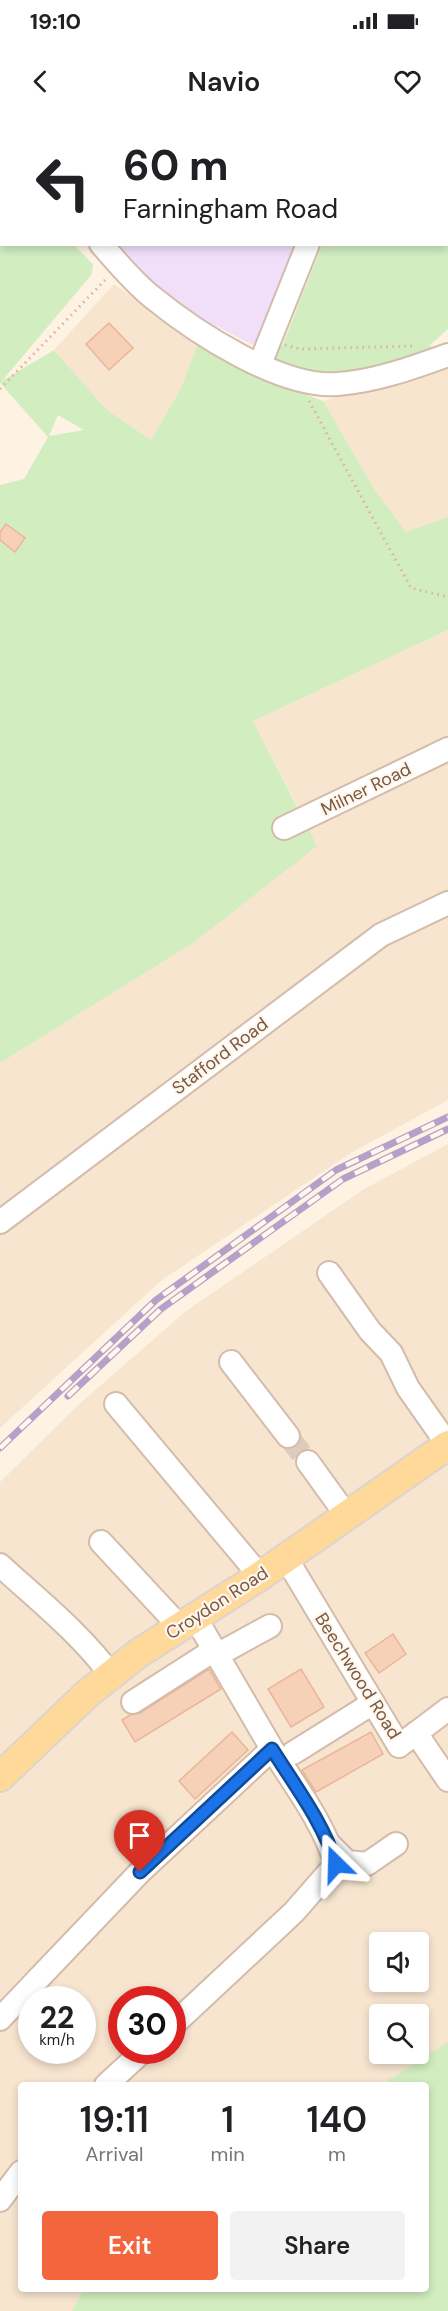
<!DOCTYPE html>
<style>
body{margin:0;font-family:"DM Sans",sans-serif;background:#f2f2f2;color:#202124;height:100vh;display:flex;flex-direction:column;font-size:22px;white-space:nowrap}
*{box-sizing:border-box;margin:0}
p{font-size:20px;color:#757577}
.icon{flex:none;width:33px;height:33px;fill:none;stroke:currentColor;stroke-width:2;stroke-linecap:round;stroke-linejoin:round}
.map{position:relative;flex:1;overflow:hidden}
.drawer{position:absolute;left:18px;top:1962px;width:411px;height:210px;display:flex;flex-direction:column;background:#fff;border-radius:6px;box-shadow:0 3px 9px #0003}
.drawer>*{flex:none}
.hud{position:absolute;left:0px;top:0px;width:448px;height:126px;box-shadow:0 3px 9px #0003;background:#fff;color:#202124;overflow:hidden}
.tools{position:absolute;left:369px;top:1812px;display:grid;gap:12px}
.tools a{display:grid;place-items:center;width:60px;height:60px;border-radius:6px;background:#fff;box-shadow:0 3px 9px #0003;font-size:30px}
.speed{position:absolute;left:18px;top:1866px;display:flex;gap:12px;font-size:30px;font-weight:700;text-align:center}
.speed>*{display:grid;place-content:center;width:78px;height:78px;border-radius:50%;background:#fff;box-shadow:0 3px 9px #0003;line-height:1}
.speed small{font-size:15px;font-weight:400}
.speed .limit{border:9px solid #d22;background:#fff;color:#111}
.pin{position:absolute;display:grid;place-items:center;width:51px;height:51px;color:#fff;margin:-62px -26px;border-radius:50% 50% 50% 0;rotate:-45deg;box-shadow:0 0 6px #0007}
.pin .icon{rotate:45deg}
.me{position:absolute;width:66px;margin:-33px;rotate:338deg;stroke-linejoin:round;filter:drop-shadow(0 0 4px #0008)}
.turn{display:flex;align-items:center;gap:21px;height:126px;padding:0 24px;font-size:27px}
.turn .icon{width:78px;height:78px;stroke-width:2.5}
.turn b{display:block;font-size:42px;line-height:51px}
.eta{display:flex;justify-content:space-evenly;align-items:center;height:102px;text-align:center}
.eta b{font-size:36px;font-weight:600;line-height:42px}
.primary-button{display:flex;gap:12px;margin-top:auto;padding:12px 24px}
.primary-button a{flex:1;height:69px;border-radius:6px;background:#f3653d;color:#fff;font-size:24px;font-weight:600;line-height:69px;text-align:center}
.primary-button a+a{background:#f2f2f2;color:#202124}
.status{display:flex;justify-content:space-between;align-items:center;height:42px;padding:0 30px;background:#fff;direction:ltr}
.status svg{height:16px;fill:currentColor}
header{display:flex;justify-content:space-between;align-items:center;height:78px;padding:0 24px;background:#fff;font-size:27px;font-weight:600}
.map>svg:first-child{display:block}
</style>
<div class="status"><b>19:10</b><svg viewBox="0 0 49 12"><path d="M0 12V9h3v3zM5 12V6h3v6zM10 12V3h3v9zM15 12V0h3v12zM26 1h20v11H26zM47 4h2v5h-2z"/></svg></div>
<header><svg class="icon" aria-label="back" viewBox="0 0 24 24"><path d="M15 5l-7 7 7 7"/></svg>Navio<svg class="icon" aria-label="heart" viewBox="0 0 24 24"><path d="M12 20l-8-8c-3-5 5-10 8-4 3-6 11-1 8 4z"/></svg></header>
<div class="map">
<svg width="448" height="2191" viewBox="0 0 448 2191">
<rect width="100%" height="100%" fill="#fef3e3"/>
<g fill="#f7e5d0" fill-rule="evenodd">
<path d="M 114,164 L 198,223 L 181,268 L 151,320 L 106,289 L 54,230 Z"/>
<path d="M 448,245 L 448,397 L 406,413 L 373,367 L 323,281 Z"/>
<path d="M 448,510 L 448,980 L 351,1033 L 162,1160 L 0,1308 L 0,943 L 193,823 L 304,699 L 253,601 Z"/>
<path d="M 448,1024 L 448,1309 L 154,1509 L 0,1638 L 0,1362 L 77,1286 L 186,1191 L 364,1069 Z"/>
<path d="M 448,1341 L 448,1924 L 387,1965 L 21,1965 L 21,2169 L 87,2169 L 80,2175 L 72,2191 L 0,2191 L 0,1674 L 101,1579 L 188,1512 ZM 380,1822 L 418,1822 L 418,1862 L 380,1862 ZM 32,1880 L 82,1880 L 82,1930 L 32,1930 ZM 122,1880 L 172,1880 L 172,1930 L 122,1930 ZM 380,1894 L 418,1894 L 418,1934 L 380,1934 Z"/>
</g>
<g fill="#f1dffa">
<path d="M 4,0 L 347,0 L 347,2 Z"/>
<path d="M 115,125 L 299,125 L 259,228 L 172,183 Z"/>
</g>
<g fill="#d2edc0" fill-rule="evenodd">
<path d="M 371,0 L 448,0 L 448,209 L 430,225 L 434,230 L 387,245 L 342,252 L 299,251 L 272,239 L 283,224 L 322,125 L 447,124 L 447,2 Z"/>
<path d="M 0,50 L 2,124 L 74,125 L 93,144 L 92,154 L 2,261 L 54,230 L 106,289 L 151,320 L 181,268 L 198,223 L 264,258 L 323,281 L 373,367 L 406,412 L 448,397 L 448,510 L 253,601 L 317,726 L 193,823 L 0,943 L 0,365 L 24,359 L 48,317 L 0,263 ZM 58,295 L 84,310 L 49,316 Z"/>
<path d="M 448,1922 L 448,2191 L 72,2191 L 80,2175 L 87,2169 L 426,2169 L 426,1965 L 381,1965 Z"/>
</g>
<g fill="#f6d1b8" stroke="#eab697" stroke-width="1.5">
<path d="M 109,203 L 133,228 L 109,250 L 86,224 Z"/>
<path d="M 6,404 L 25,418 L 15,432 L 0,420 L 0,412 Z"/>
<path d="M 393,1514 L 406,1534 L 379,1553 L 365,1533 Z"/>
<path d="M 209,1549 L 221,1569 L 135,1622 L 122,1600 L 130,1595 L 140,1593 Z"/>
<path d="M 301,1549 L 324,1587 L 291,1607 L 268,1569 Z"/>
<path d="M 232,1612 L 248,1630 L 195,1679 L 179,1661 Z"/>
<path d="M 371,1612 L 383,1634 L 316,1672 L 302,1650 Z"/>
</g>
<g fill="none" stroke-linecap="round" stroke-linejoin="round">
<path stroke="#ddccbc" stroke-width="22" stroke-dasharray="22 11" stroke-linecap="butt" d="M 288,1316 L 308,1342"/>
<g stroke="#d3bcaa" stroke-width="26">
<g id="minor">
<path d="M 56,0 L 59,2"/>
<path d="M 341,2 L 342,0"/>
<path d="M 358,2 L 358,0"/>
<path d="M 0,15 L 2,17"/>
<path d="M 101,124 C 117,142 133,162 152,177 C 195,212 281,269 338,264 C 376,261 412,248 448,235"/>
<path d="M 260,244 L 308,124"/>
<path d="M 284,708 L 448,629"/>
<path d="M 0,1102 L 381,815 L 448,783"/>
<path d="M 329,1153 L 370,1211 L 391,1233 L 408,1268 L 448,1325"/>
<path d="M 231,1242 L 288,1316"/>
<path d="M 116,1284 L 260,1456"/>
<path d="M 308,1342 L 347,1396"/>
<path d="M 101,1422 L 180,1507"/>
<path d="M 286,1438 L 399,1626 L 448,1589"/>
<path d="M 0,1445 C 38,1480 80,1513 111,1555"/>
<path d="M 217,1535 L 270,1506"/>
<path d="M 133,1582 L 214,1530"/>
<path d="M 416,1613 L 448,1660"/>
<path d="M 293,1633 L 373,1583"/>
<path d="M 330,1725 L 347,1742 L 367,1744 L 396,1724"/>
<path d="M 0,1899 L 140,1752 L 272,1629 L 195,1497"/>
<path d="M 172,1906 L 294,1792 L 336,1744 C 323,1702 295,1666 272,1629"/>
<path d="M 106,1965 L 144,1930"/>
<path d="M 0,2080 L 21,2052"/>
</g>
</g>
<g stroke="#dcd4cf" stroke-width="32">
<path id="major" d="M 0,1657 L 88,1573 L 139,1533 L 260,1456 L 448,1325"/>
</g>
<g stroke="#dbb49b" stroke-width="3" stroke-dasharray="1.5 4.5" stroke-linecap="butt">
<path d="M 285,225 L 300,229 L 416,226"/>
<path d="M 0,269 L 108,157"/>
<path d="M 309,281 L 411,468 L 448,477"/>
</g>
<use href="#minor" stroke="#fff" stroke-width="22"/>
<use href="#major" stroke="#ffd999" stroke-width="28"/>
<g stroke="#b6a0c9" stroke-width="7">
<g id="rail">
<path d="M 68,1276 L 161,1189 L 343,1059 L 448,1009"/>
<path d="M 0,1328 L 156,1180 L 336,1050 L 448,997"/>
</g>
</g>
<use href="#rail" stroke="#fff7eb" stroke-width="4.5" stroke-dasharray="14" stroke-linecap="butt"/>
</g>
<g fill="none" stroke-linecap="round" stroke-linejoin="round">
<g stroke="#114b97" stroke-width="15">
<path id="route" d="M 140,1752 L 272,1629 C 295,1666 323,1702 336,1744"/>
</g>
<use href="#route" stroke="#1a73e8" stroke-width="10"/>
</g>
<g text-anchor="middle" dominant-baseline="central" stroke-width="4.5" stroke-linejoin="round" paint-order="stroke">
<g font-size="18" fill="#795846" stroke="#fff7eb">
<text transform="translate(366 669) rotate(-26)">Milner Road</text>
<text transform="translate(220 936) rotate(-37)">Stafford Road</text>
<text transform="translate(217 1483) rotate(-33)">Croydon Road</text>
<text transform="translate(358 1556) rotate(58)">Beechwood Road</text>
</g>
</g>
</svg>
<div class="tools">
<a><svg class="icon" aria-label="sound" viewBox="0 0 24 24"><path d="M4 9h4l5-4v14l-5-4H4zM17 9q2 3 0 6"/></svg></a>
<a><svg class="icon" aria-label="search" viewBox="0 0 24 24"><circle cx="10" cy="10" r="6"/><path d="M15 15l6 6"/></svg></a>
</div>
<div class="speed"><div>22<small>km/h</small></div><div class="limit">30</div></div>
<div class="pin" style="left:140px;top:1752px;background:#d93025"><svg class="icon" aria-label="arrive" viewBox="0 0 24 24"><path d="M6 21V4h12l-3 4 3 4H6"/></svg></div>
<svg class="me" style="left:336px;top:1744px" viewBox="-20 -20 40 40"><path d="M0-17L14 15 0 8-14 15z" fill="#1a73e8" stroke="#fff" stroke-width="4"/></svg>
<div class="hud">
<div class="turn"><svg class="icon" aria-label="left" viewBox="0 0 24 24"><path d="M17 20v-9H6M10 6l-5 5 5 5"/></svg><div><b>60 m</b>Farningham Road</div></div>
</div>
<section class="drawer">
<div class="eta">
<div><b>19:11</b><p>Arrival</p></div>
<div><b>1</b><p>min</p></div>
<div><b>140</b><p>m</p></div>
</div>
<div class="primary-button"><a>Exit</a><a>Share</a></div>
</section>
</div>
